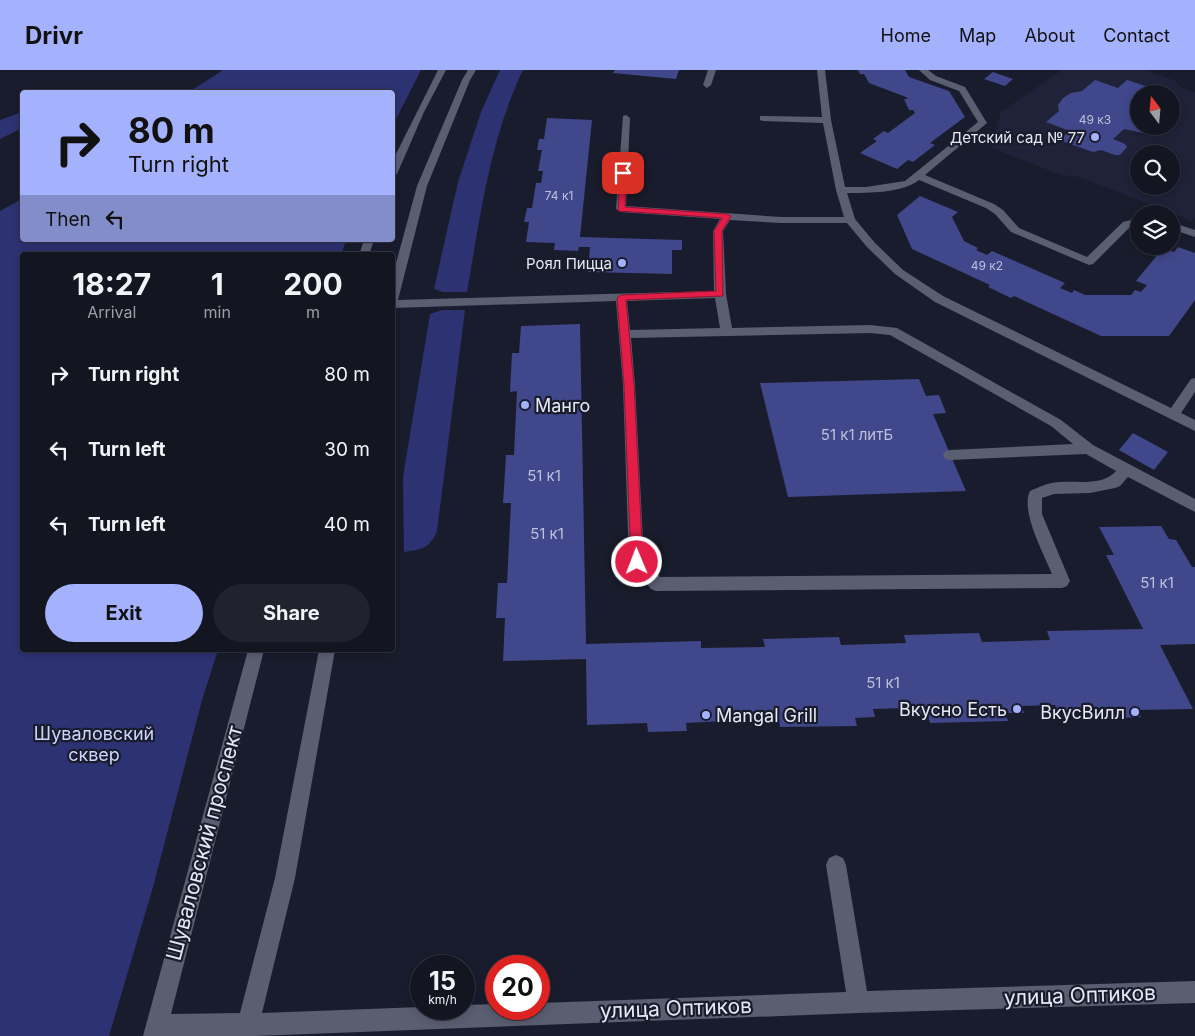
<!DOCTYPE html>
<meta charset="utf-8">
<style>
body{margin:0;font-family:Inter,sans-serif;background:#20222e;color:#f1f3f6;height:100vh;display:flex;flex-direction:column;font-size:19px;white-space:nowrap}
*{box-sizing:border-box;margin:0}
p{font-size:16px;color:#9d9fa5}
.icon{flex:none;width:28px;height:28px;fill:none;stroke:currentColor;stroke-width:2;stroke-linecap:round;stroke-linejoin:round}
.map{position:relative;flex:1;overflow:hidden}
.side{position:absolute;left:20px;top:182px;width:375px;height:400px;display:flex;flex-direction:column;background:#131521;border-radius:5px;box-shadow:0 2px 8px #0003,0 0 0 1px #32343f}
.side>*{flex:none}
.guide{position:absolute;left:20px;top:20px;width:375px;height:152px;border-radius:5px;box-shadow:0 2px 8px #0003,0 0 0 1px #32343f;background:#a4b1fc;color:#111;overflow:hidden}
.needle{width:32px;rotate:344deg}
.buttons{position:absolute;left:1130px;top:15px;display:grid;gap:10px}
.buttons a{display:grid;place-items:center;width:50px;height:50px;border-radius:50%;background:#131521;box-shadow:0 2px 8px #0003,0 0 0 1px #32343f;font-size:25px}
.speed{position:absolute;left:410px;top:885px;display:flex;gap:10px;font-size:25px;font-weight:700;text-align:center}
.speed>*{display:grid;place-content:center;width:65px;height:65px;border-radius:50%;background:#131521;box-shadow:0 2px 8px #0003,0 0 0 1px #32343f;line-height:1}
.speed small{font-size:12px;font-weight:400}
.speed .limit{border:8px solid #d22;background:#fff;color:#111}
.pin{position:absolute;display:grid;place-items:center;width:42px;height:42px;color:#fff;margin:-21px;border-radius:10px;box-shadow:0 2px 8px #0006}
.me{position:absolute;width:55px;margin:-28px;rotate:359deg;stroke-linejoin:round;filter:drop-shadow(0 0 4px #0008)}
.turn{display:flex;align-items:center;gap:18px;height:105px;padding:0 25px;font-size:22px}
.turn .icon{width:65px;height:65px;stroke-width:2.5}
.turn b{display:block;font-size:35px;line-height:42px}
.then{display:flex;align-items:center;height:48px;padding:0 25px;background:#0003;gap:10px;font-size:19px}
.eta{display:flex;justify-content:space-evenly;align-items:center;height:85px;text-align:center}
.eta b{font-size:30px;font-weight:700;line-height:35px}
.button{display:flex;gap:10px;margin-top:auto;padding:10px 25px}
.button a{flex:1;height:58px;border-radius:30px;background:#a4b1fc;color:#111;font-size:20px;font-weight:700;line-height:58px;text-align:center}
.button a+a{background:#20222e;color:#f1f3f6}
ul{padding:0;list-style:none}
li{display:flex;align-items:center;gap:15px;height:75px;padding:0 25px}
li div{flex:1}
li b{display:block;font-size:19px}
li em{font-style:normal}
header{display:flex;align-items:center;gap:30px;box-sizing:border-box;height:70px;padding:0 25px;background:#a4b1fc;color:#111}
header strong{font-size:24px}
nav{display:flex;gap:28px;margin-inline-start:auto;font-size:18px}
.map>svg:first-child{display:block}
</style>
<header>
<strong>Drivr</strong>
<nav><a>Home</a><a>Map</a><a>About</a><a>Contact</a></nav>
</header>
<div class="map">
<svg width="1195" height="966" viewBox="0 0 1195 966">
<rect width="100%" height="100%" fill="#191c2c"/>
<path fill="#1f2238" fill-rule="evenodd" d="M 1062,0 L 1143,0 L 1174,10 L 1182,18 L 1195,22 L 1195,148 L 1192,151 L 1079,107 L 1061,105 L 992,78 L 1001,42 ZM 1139,24 L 1171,24 L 1171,56 L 1139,56 ZM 1139,84 L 1171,84 L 1171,116 L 1139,116 Z"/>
<g fill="#2d3272">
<path d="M 223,0 L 421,0 L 393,55 L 392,22 L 189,22 Z"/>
<path d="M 500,0 L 523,0 C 490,69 480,147 467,222 L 443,222 L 434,219 L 458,112 L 481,42 Z"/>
<path d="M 22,42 L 22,58 L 0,69 L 0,50 Z"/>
<path d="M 22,129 L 22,170 L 346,170 L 341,185 L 22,185 L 22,580 L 218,580 L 202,630 L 153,817 L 109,966 L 0,966 L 0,141 Z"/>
<path d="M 442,240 L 465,240 L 437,461 C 429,479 423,479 404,482 L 403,407 L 430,244 Z"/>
</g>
<g fill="#40478a">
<path d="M 615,0 L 679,0 L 676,9 L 613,3 Z"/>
<path d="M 858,0 L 905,0 L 909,7 L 949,21 L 965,47 L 930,73 L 935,75 L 913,92 L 908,90 L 897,99 L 860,83 L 877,71 L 873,69 L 884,61 L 888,63 L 915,43 L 913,40 L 909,40 L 904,29 L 908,29 L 906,27 L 869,13 L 864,4 L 860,4 Z"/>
<path d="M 993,2 L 1013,9 L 1005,16 L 984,9 Z"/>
<path d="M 1095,10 L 1118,18 L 1127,10 L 1161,21 L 1163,24 L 1139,24 L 1139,56 L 1150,56 L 1143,63 L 1124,59 L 1113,69 L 1125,74 L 1127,77 L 1120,85 L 1115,85 L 1101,80 L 1093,82 L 1059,70 L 1070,61 L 1046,52 L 1059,41 L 1058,35 L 1063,28 L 1071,23 L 1082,21 Z"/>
<path d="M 547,48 L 592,50 L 580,167 L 682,170 L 682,180 L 672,180 L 672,204 L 588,202 L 590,177 L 579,177 L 578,181 L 554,180 L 555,173 L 526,172 L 529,152 L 524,152 L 527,138 L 532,138 L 536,113 L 541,113 L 543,101 L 538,101 L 542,80 L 537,80 L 539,69 L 544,69 Z"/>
<path d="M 920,126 L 958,142 L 952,147 L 964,171 L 978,178 L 976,180 L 987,185 L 992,181 L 1065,213 L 1060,218 L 1072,223 L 1074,220 L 1085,225 L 1131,225 L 1135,220 L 1141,222 L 1147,215 L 1136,211 L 1149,195 L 1163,178 L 1174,182 L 1178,177 L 1195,183 L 1195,230 L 1169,266 L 1101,266 L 1014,226 L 1011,228 L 988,217 L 990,215 L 912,179 L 897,145 Z"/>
<path d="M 580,254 L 586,574 L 701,571 L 701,578 L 765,577 L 763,569 L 839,567 L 841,575 L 906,573 L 904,565 L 979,563 L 982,572 L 1050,570 L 1047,561 L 1143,559 L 1106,485 L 1114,485 L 1099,457 L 1161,456 L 1169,469 L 1176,470 L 1192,497 L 1195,497 L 1195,574 L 1160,575 L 1193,639 L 1137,640 L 1141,647 L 1099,649 L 1096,641 L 1057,642 L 1055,635 L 1022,636 L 1024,643 L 1005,643 L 1008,651 L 930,653 L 928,646 L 908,646 L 905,638 L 873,639 L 875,647 L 855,648 L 857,656 L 780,657 L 779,650 L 759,650 L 758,643 L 723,644 L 724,651 L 686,653 L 687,661 L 648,662 L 647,653 L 587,655 L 586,589 L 503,591 L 505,548 L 496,548 L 498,513 L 507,513 L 511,433 L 503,433 L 506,385 L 514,385 L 517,321 L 510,322 L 512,283 L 519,283 L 521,256 Z"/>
<path d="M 919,309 L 926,326 L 939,325 L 946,343 L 933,344 L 966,421 L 788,427 L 760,313 Z"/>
<path d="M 1133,363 L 1168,382 L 1154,400 L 1119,380 Z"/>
</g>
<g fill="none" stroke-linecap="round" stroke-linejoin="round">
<g fill="#5a5e71" fill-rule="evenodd">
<path d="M 438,0 L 446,0 L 424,42 L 397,104 L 392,107 L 392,92 Z"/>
<path d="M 468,0 L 476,0 L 470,10 L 427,116 L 398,230 L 714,221 L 713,161 L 720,149 L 621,142 L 616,139 L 623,46 L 626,45 L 630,48 L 626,136 L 781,147 L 844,147 L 836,120 L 823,53 L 763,51 L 760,50 L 760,46 L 822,47 L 817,0 L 825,0 L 831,50 L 845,117 L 866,117 L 905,111 L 978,52 L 959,21 L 930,10 L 919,0 L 928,0 L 936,6 L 965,17 L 987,53 L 925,105 L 994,134 L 1003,140 L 1019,158 L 1087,187 L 1123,152 L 1139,148 L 1139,154 L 1131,156 L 1093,194 L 1089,195 L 1011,162 L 995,144 L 986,138 L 919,110 C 903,123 868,123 847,123 L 855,149 L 875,173 L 903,200 L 943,226 L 1171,338 L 1191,309 L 1195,308 L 1195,322 L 1181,343 L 1195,350 L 1195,361 L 935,232 L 895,204 L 867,177 L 847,153 L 781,153 L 730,150 L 723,161 L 726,224 L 732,258 L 870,255 L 897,258 L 1061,350 L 1093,375 L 1195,429 L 1195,442 L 1128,407 L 1120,416 L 1115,418 L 1090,423 L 1054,424 L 1042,428 L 1042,444 L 1070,511 L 1067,516 L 1062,518 L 656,521 L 651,519 L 629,492 L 623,315 L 616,231 L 392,238 L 392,208 L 417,116 L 462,10 ZM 715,228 L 720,258 L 630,260 L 627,231 ZM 870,263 L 890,265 L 1051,356 L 1073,374 L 950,380 L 945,381 L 943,385 L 945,389 L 950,390 L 1086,384 L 1116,401 C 1101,418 1073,409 1052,413 C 1045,414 1037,418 1030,421 C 1020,441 1044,484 1052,504 L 660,507 L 644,490 L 635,315 L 631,268 Z"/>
<path d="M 708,0 L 716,0 L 711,15 L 707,18 L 703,15 Z"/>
<path d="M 1171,152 L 1195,160 L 1195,167 L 1171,159 Z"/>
<path d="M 364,170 L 374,170 L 369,185 L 359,185 Z"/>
<path d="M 248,580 L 264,580 L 171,944 L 240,943 L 275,808 L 319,580 L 335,580 L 295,808 L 262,943 L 421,937 L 421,939 L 464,939 L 464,935 L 496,934 L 496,939 L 539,939 L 539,933 L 846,922 L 826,795 L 829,788 L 836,785 L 843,788 L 846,795 L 867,921 L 1195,911 L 1195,933 L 858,943 L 256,966 L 143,966 Z"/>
</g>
</g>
<path fill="#e11d48" stroke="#92132f" d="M 620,101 L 627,103 L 625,137 L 727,144 L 731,146 L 722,161 L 723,226 L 626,230 L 634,315 L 643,492 L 641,495 L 633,495 L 631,492 L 624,315 L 617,228 L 621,225 L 716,221 L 714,161 L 722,148 L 618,141 Z"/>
<g fill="#a4b1fc" stroke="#191c2c" stroke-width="2">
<circle cx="1095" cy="67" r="5"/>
<circle cx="622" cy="193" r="5"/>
<circle cx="525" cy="335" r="5"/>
<circle cx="1017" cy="639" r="5"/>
<circle cx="1135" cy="642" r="5"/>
<circle cx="706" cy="645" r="5"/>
</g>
<g text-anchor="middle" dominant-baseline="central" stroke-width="4.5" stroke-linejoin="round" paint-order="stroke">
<g font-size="12" fill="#bcc0da">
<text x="1095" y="49">49 к3</text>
<text x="559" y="125">74 к1</text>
<text x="987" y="195">49 к2</text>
</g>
<g font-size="15" fill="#e6e8f4" stroke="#191c2c" text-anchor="end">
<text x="1085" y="67">Детский сад № 77</text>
<text x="612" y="193">Роял Пицца</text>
</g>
<g font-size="15" fill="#bcc0da">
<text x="857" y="364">51 к1 литБ</text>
<text x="544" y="405">51 к1</text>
<text x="547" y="463">51 к1</text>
<text x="1157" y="512">51 к1</text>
<text x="883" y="612">51 к1</text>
</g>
<g font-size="18" fill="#e6e8f4" stroke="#191c2c" text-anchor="start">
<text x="535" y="335">Манго</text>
<text x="1007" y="639" text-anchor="end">Вкусно Есть</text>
<text x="1125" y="642" text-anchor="end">ВкусВилл</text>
<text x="716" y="645">Mangal Grill</text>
</g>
<g font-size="18" fill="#cdd5fd" stroke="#191c2c">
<text x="94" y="663">Шуваловский<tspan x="94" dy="21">сквер</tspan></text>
</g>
<g font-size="21" fill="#e6e8f4" stroke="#191c2c">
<text transform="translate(204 773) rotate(-75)">Шуваловский проспект</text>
<text transform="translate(1080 925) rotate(-2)">улица Оптиков</text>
<text transform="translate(676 938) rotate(-2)">улица Оптиков</text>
</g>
</g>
</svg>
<div class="buttons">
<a><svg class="needle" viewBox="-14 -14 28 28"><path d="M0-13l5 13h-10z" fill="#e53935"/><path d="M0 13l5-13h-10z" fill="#9d9fa5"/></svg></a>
<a><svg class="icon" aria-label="search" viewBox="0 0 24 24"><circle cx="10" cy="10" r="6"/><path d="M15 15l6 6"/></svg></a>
<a><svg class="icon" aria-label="layers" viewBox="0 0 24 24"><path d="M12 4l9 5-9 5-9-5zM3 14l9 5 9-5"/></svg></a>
</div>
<div class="speed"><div>15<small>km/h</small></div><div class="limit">20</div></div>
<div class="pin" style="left:623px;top:103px;background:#d93025"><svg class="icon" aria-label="arrive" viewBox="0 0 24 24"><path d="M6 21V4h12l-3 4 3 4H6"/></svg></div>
<svg class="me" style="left:637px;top:492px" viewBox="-20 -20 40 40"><circle r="17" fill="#e11d48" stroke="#fff" stroke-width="3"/><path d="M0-11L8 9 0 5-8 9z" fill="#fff"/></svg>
<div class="guide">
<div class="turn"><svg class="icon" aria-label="right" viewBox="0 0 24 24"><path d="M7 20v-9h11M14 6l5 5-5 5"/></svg><div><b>80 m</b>Turn right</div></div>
<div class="then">Then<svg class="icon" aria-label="left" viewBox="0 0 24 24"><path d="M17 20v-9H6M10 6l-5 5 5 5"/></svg></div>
</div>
<section class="side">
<div class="eta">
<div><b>18:27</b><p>Arrival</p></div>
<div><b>1</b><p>min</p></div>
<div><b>200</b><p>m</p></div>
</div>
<ul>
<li><svg class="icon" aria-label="right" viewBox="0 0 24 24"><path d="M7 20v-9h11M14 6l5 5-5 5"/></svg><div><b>Turn right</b></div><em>80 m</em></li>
<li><svg class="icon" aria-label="left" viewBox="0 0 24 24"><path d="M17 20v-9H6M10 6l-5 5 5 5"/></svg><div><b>Turn left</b></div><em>30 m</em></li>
<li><svg class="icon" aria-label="left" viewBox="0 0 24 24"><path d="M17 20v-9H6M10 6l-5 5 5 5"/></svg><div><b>Turn left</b></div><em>40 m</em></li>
</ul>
<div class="button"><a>Exit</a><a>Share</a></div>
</section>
</div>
